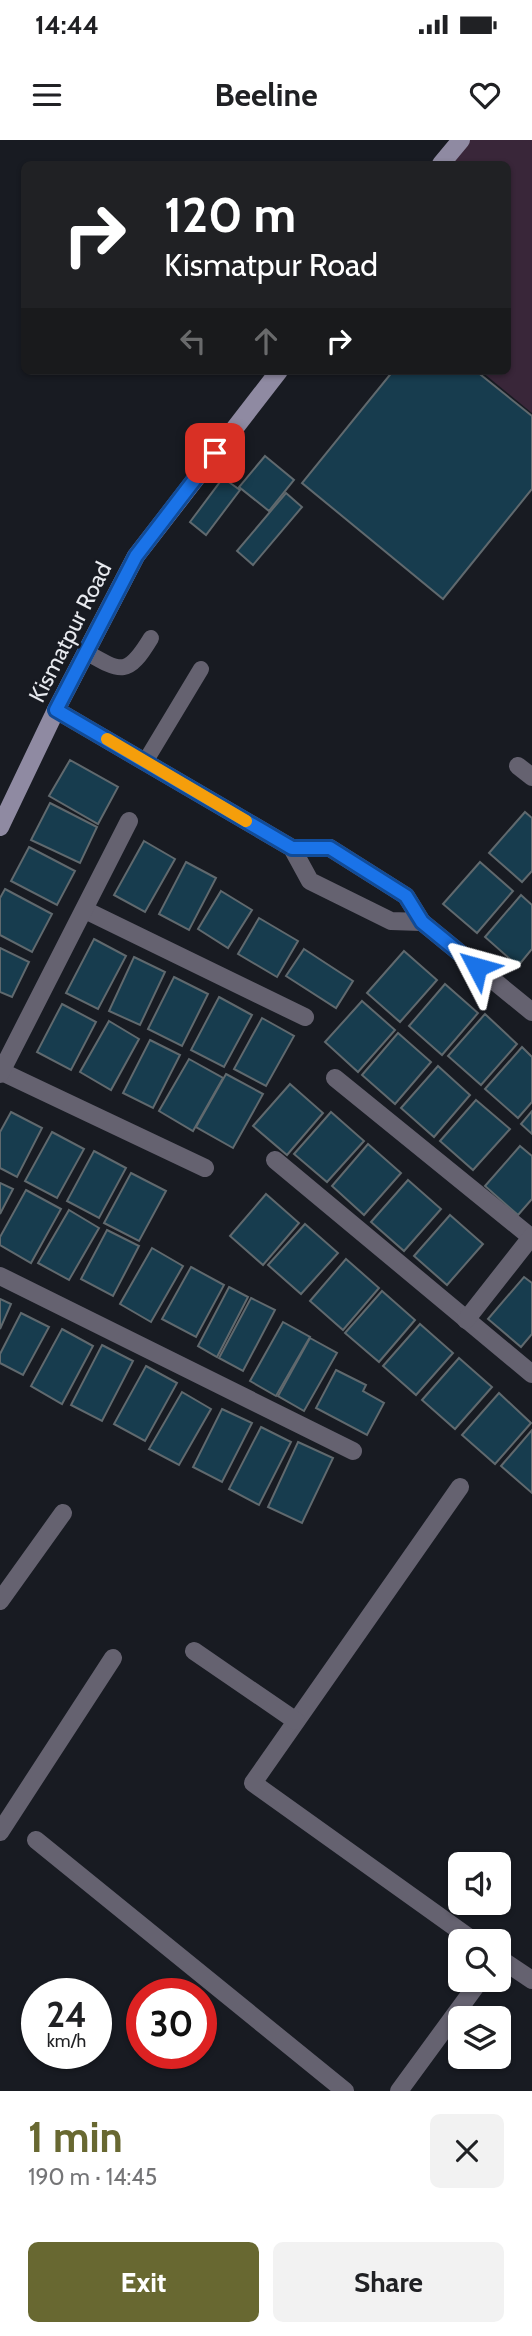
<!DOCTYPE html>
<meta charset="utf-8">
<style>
body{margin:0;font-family:Cabin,sans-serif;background:#f2f2f2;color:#202124;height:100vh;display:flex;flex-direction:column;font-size:26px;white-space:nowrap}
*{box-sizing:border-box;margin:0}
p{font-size:23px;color:#757577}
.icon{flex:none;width:38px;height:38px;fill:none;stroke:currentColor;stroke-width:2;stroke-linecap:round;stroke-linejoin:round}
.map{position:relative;height:1951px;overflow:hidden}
.side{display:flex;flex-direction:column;background:#fff;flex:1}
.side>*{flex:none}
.banner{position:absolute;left:21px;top:21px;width:490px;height:214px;border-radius:10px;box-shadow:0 2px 5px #0004;background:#202124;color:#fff;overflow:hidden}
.controls{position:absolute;left:448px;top:1712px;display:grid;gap:14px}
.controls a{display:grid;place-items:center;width:63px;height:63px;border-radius:10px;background:#fff;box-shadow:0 2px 5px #0004;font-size:35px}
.speed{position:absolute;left:21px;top:1838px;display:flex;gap:14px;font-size:35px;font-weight:700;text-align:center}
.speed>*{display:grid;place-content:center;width:91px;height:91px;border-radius:50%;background:#fff;box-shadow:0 2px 5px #0004;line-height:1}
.speed small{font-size:18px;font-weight:400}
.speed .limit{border:10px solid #d22;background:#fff;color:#111}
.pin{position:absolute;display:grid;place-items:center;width:60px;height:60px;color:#fff;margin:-30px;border-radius:14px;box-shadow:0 4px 10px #0006}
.me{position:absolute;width:77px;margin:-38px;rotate:309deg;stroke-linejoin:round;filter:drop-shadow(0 0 5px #0008)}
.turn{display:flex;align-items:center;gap:24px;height:147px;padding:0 28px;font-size:32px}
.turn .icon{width:91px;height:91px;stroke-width:2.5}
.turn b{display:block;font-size:49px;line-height:60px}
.lanes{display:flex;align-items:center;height:66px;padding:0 28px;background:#0003;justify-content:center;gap:35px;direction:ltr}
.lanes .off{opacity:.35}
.round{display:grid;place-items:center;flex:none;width:74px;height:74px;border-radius:10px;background:#f2f2f2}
.headline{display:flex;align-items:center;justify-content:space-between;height:119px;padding:0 28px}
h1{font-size:42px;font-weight:700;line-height:52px;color:#686831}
.primary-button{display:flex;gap:14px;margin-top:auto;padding:14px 28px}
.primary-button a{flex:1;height:80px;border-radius:10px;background:#686831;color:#fff;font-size:28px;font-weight:700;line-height:80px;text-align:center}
.primary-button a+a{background:#f2f2f2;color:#202124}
.status{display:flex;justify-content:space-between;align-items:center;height:49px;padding:0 35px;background:#fff;direction:ltr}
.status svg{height:19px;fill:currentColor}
header{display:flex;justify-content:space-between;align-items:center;height:91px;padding:0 28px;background:#fff;font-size:32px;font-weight:700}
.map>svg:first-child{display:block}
</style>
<div class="status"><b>14:44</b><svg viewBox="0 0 49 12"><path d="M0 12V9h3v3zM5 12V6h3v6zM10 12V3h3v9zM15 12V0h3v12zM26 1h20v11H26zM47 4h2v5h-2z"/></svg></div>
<header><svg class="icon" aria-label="menu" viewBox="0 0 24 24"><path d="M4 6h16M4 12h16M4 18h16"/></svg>Beeline<svg class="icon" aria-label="heart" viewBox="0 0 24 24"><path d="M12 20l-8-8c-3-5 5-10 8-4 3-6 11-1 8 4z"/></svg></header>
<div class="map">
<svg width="532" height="1951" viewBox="0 0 532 1951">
<rect width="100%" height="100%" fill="#181b22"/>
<path fill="#392639" d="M 461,0 L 532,0 L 532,273 L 481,231 L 508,231 L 508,24 L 441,24 Z"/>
<g fill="#173c4e" stroke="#60696e" stroke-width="2">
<path d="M 393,231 L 476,231 L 532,276 L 532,349 L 443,459 L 302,343 Z"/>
<path d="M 265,316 L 294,340 L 269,371 L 239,347 Z"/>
<path d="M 223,338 L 240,350 L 206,395 L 190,382 Z"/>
<path d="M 286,353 L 302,367 L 253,425 L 237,411 Z"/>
<path d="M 70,620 L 118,647 L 98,684 L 49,656 Z"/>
<path d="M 50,663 L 97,687 L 80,723 L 31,700 Z"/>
<path d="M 525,672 L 532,678 L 532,731 L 522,742 L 489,713 Z"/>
<path d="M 144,701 L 175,719 L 145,772 L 114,755 Z"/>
<path d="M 29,707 L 75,731 L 57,765 L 11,741 Z"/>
<path d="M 186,722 L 216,738 L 189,790 L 159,774 Z"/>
<path d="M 480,722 L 513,751 L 477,793 L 443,764 Z"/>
<path d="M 5,749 L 52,774 L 32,812 L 0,795 L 0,758 Z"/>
<path d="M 221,751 L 252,770 L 228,808 L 198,789 Z"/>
<path d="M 521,755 L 532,765 L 532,809 L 518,826 L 485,797 Z"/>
<path d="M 259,778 L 298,801 L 277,837 L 238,814 Z"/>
<path d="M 94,799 L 126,816 L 98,869 L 66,853 Z"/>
<path d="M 0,808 L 29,822 L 12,857 L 0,852 Z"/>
<path d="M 304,809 L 353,841 L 336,868 L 286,836 Z"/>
<path d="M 404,811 L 437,840 L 400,882 L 367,853 Z"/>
<path d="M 134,817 L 165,832 L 140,885 L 109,871 Z"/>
<path d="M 174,837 L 208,854 L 182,906 L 148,889 Z"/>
<path d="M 445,844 L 478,873 L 442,915 L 409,886 Z"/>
<path d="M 219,857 L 252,875 L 224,927 L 191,910 Z"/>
<path d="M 362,861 L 395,890 L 358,932 L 325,902 Z"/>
<path d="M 62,864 L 96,882 L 71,930 L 37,912 Z"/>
<path d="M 485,874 L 517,904 L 481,945 L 448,916 Z"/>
<path d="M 262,878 L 294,896 L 266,946 L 234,929 Z"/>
<path d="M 109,881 L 139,899 L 111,950 L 80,932 Z"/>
<path d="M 398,893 L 431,922 L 395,964 L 362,935 Z"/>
<path d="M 150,900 L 180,915 L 153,968 L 123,953 Z"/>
<path d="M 522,907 L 532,917 L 532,962 L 518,978 L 485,949 Z"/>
<path d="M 189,919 L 223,938 L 193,991 L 159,971 Z"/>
<path d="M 438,926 L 470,955 L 434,997 L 401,968 Z"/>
<path d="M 226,934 L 263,954 L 233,1008 L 196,987 Z"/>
<path d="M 290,944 L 323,973 L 287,1015 L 253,986 Z"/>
<path d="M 476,960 L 510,989 L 473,1030 L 440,1001 Z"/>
<path d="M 532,971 L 532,994 L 521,984 Z"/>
<path d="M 11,972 L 42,988 L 17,1037 L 0,1028 L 0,992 Z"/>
<path d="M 331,972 L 364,1001 L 327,1042 L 294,1014 Z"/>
<path d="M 52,992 L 84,1009 L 57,1058 L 25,1041 Z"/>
<path d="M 368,1004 L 401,1033 L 364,1075 L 332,1046 Z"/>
<path d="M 520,1006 L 532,1016 L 532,1059 L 518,1075 L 485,1046 Z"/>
<path d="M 94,1011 L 126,1028 L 99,1078 L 67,1061 Z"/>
<path d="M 131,1033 L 166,1051 L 139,1101 L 104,1083 Z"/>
<path d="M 408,1040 L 441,1069 L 404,1111 L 371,1082 Z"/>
<path d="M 0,1043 L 13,1049 L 0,1074 Z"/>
<path d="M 26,1050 L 61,1069 L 31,1123 L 0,1105 L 0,1097 Z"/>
<path d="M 266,1054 L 299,1083 L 263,1125 L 230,1096 Z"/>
<path d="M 69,1070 L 99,1088 L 69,1140 L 38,1123 Z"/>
<path d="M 450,1075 L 483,1104 L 447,1145 L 414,1116 Z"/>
<path d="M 305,1084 L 338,1113 L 301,1154 L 268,1125 Z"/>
<path d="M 107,1090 L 139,1106 L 113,1156 L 81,1139 Z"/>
<path d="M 152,1108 L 183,1126 L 151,1182 L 120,1164 Z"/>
<path d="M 346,1119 L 379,1148 L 343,1190 L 310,1161 Z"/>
<path d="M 191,1127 L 224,1145 L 196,1197 L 162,1179 Z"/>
<path d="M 524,1137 L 532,1143 L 532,1194 L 521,1207 L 488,1179 Z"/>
<path d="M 229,1147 L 248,1157 L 217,1217 L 198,1206 Z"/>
<path d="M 382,1151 L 415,1180 L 379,1222 L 345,1193 Z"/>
<path d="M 251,1158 L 275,1170 L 243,1231 L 219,1218 Z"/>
<path d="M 0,1159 L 11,1164 L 0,1189 Z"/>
<path d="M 21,1173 L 49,1187 L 23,1235 L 0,1223 L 0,1214 Z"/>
<path d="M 283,1182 L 310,1197 L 276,1256 L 250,1241 Z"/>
<path d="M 420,1184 L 453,1213 L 416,1255 L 383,1226 Z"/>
<path d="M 62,1189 L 93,1206 L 62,1264 L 31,1246 Z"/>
<path d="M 310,1198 L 337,1213 L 304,1271 L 278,1256 Z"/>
<path d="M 102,1205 L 133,1221 L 102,1281 L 71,1265 Z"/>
<path d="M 459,1218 L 492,1247 L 455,1289 L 422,1260 Z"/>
<path d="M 146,1226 L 177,1243 L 145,1301 L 114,1284 Z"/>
<path d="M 336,1230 L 366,1245 L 363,1251 L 384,1263 L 367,1295 L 316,1268 Z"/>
<path d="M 182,1252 L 211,1269 L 179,1325 L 149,1309 Z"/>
<path d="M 499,1253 L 531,1283 L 495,1324 L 462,1295 Z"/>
<path d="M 222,1269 L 252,1283 L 222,1342 L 193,1327 Z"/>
<path d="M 261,1287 L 291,1302 L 259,1365 L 229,1349 Z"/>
<path d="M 532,1290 L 532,1353 L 501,1326 Z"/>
<path d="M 298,1302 L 333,1318 L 302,1383 L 268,1367 Z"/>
</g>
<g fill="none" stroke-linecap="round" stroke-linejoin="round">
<g stroke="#656270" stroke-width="16">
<path d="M 86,512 C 122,533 128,536 151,498"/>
<path d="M 145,622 L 201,529"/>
</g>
<g stroke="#656270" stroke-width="18">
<path d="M 56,570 L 292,708 L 330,708 L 406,756 L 422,782 L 391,781 L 310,741 L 292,708"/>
<path d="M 518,626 L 532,637"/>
<path d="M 85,770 L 305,877"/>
<path d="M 422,782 L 532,872"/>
<path d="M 0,931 L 205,1028"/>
<path d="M 0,934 L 129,681"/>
<path d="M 335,938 L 532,1098"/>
<path d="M 275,1020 L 532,1234"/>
<path d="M 0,1136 L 353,1311"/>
<path d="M 466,1180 L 532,1096"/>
<path d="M 460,1347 L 253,1643 L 474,1801"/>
<path d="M 0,1461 L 63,1373"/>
<path d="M 194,1511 L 296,1581"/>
<path d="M 0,1692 L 113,1518"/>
<path d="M 36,1700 L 345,1951"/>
<path d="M 499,1818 L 532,1840"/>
<path d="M 399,1951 L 481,1839"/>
</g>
<g stroke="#8f8aa2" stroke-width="18">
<path d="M 441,24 L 461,0"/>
<path d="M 0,687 L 56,570 L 136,416 L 279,231"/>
</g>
</g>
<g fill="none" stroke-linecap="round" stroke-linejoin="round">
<g stroke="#114b97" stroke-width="18">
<path id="route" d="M 215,313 L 136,416 L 56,570 L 292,708 L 330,708 L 406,756 L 422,782 L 477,827"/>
</g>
<use href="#route" stroke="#1a73e8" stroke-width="12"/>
<path stroke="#f59e0b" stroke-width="12" d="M 107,599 L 246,681"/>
</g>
<g text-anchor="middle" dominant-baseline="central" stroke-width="5" stroke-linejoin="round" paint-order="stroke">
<g font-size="23" fill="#e7e9ee" stroke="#181b22">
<text transform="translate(70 492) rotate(-63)">Kismatpur Road</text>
</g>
</g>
</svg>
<div class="controls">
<a><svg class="icon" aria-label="sound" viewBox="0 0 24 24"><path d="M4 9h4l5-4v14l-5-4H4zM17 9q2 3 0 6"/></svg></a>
<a><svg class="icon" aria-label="search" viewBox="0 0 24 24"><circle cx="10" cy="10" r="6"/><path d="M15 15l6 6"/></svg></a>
<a><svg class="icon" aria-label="layers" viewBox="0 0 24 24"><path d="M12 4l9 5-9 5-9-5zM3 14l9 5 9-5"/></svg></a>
</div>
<div class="speed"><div>24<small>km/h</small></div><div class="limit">30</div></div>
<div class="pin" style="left:215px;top:313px;background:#d93025"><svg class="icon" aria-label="arrive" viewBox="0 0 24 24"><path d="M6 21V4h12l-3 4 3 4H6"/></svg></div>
<svg class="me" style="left:477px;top:827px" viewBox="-20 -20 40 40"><path d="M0-17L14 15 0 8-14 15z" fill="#1a73e8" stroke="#fff" stroke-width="4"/></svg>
<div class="banner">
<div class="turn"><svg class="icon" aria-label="right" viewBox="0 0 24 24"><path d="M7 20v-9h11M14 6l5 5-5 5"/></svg><div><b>120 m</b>Kismatpur Road</div></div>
<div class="lanes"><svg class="icon off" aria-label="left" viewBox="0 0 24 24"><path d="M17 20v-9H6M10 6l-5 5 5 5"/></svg><svg class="icon off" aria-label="ahead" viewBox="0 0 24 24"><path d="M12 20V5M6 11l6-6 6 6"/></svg><svg class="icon" aria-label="right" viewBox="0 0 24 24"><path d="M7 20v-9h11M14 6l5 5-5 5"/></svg></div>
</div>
</div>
<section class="side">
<div class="headline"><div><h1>1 min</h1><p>190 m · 14:45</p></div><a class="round"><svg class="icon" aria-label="close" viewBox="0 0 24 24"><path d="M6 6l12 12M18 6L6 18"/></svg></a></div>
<div class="primary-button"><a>Exit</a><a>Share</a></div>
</section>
